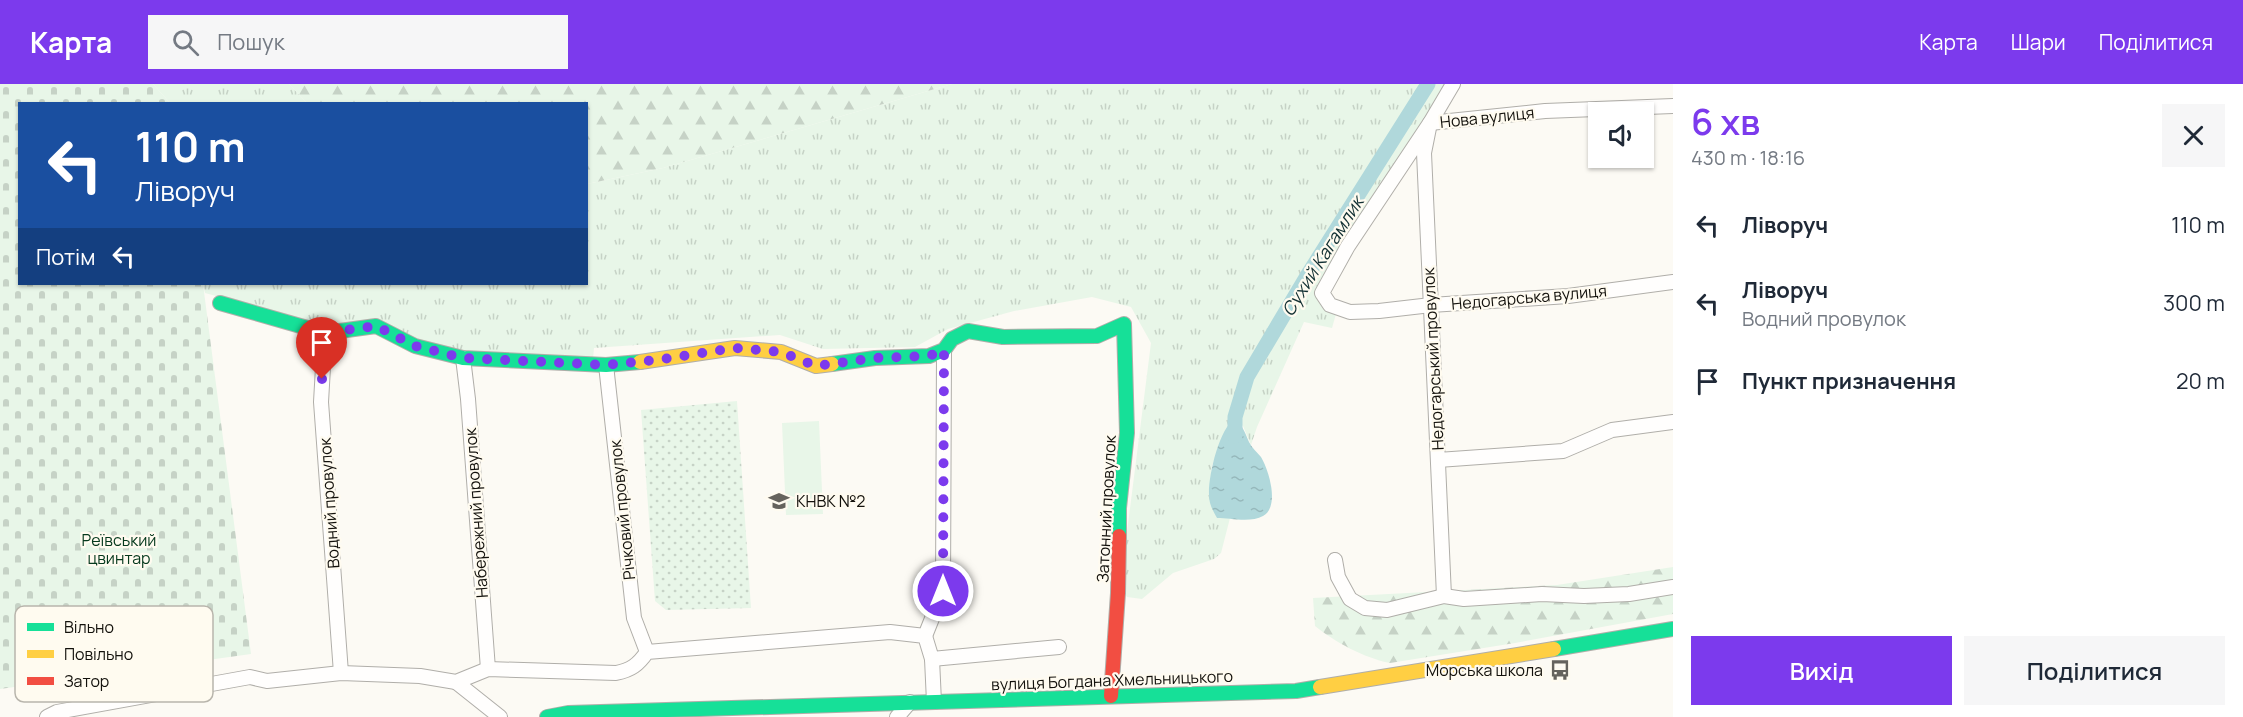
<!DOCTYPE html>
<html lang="uk">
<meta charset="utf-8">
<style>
body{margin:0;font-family:Manrope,sans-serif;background:#f6f6f7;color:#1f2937;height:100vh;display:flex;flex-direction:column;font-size:22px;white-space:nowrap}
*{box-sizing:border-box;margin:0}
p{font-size:20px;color:#747a83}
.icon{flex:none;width:33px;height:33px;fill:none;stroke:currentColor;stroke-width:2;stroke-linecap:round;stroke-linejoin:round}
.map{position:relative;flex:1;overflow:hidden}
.side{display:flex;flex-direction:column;background:#fff;width:570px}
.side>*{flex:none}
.guide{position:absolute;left:18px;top:18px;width:570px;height:183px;border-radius:0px;box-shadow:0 2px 4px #0004;background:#1a4fa0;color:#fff;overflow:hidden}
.buttons{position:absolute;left:1588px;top:18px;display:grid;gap:12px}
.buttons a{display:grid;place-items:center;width:66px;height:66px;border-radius:0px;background:#fff;box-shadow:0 2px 4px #0004;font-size:30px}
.pin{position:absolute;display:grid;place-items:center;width:51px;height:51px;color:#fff;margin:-62px -26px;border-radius:50% 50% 50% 0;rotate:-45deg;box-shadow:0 0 6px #0007}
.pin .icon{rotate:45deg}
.me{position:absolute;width:66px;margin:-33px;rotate:0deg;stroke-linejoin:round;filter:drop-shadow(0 0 4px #0008)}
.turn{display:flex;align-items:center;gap:21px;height:126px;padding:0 18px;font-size:27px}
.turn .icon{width:78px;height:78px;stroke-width:2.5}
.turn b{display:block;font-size:42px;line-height:51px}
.then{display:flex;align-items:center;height:57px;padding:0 18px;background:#0003;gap:12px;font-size:22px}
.round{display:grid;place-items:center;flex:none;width:63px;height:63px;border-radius:0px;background:#f6f6f7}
.summary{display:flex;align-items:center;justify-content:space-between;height:102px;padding:0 18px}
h1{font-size:36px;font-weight:600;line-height:45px;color:#7c3aed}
.button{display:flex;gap:12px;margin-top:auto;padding:12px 18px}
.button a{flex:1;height:69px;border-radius:0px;background:#7c3aed;color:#fff;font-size:24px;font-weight:600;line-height:69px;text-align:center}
.button a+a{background:#f6f6f7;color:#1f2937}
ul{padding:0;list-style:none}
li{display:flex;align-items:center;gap:18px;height:78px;padding:0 18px}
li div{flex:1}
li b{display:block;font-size:22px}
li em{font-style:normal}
header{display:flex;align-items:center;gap:36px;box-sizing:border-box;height:84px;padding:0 30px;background:#7c3aed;color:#fff}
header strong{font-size:28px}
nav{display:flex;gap:33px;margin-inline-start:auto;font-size:21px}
.search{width:420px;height:54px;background:#f6f6f7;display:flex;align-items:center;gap:15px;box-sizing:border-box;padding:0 21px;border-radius:0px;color:#747a83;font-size:22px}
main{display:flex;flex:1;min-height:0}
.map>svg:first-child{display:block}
</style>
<header>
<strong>Карта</strong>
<div class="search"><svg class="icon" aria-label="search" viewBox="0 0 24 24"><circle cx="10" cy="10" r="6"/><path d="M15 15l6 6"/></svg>Пошук</div>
<nav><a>Карта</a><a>Шари</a><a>Поділитися</a></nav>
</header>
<main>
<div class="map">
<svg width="1673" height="633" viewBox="0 0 1673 633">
<defs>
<pattern id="grass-tufts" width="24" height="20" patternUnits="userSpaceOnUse" patternTransform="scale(1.5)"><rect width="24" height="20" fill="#e8f6e8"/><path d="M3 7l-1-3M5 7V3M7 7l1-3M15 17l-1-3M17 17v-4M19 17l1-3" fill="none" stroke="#c6d2c6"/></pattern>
<pattern id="forest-firs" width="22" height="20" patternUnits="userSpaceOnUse" patternTransform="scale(1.5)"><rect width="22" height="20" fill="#e8f6e8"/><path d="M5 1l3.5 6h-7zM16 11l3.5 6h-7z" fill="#c6d2c6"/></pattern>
<pattern id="cemetery-stones" width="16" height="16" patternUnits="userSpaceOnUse" patternTransform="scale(1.5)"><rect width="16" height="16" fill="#e8f6e8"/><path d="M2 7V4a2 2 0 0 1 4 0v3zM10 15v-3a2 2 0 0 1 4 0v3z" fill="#c6d2c6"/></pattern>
<pattern id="park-dots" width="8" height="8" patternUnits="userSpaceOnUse" patternTransform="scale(1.5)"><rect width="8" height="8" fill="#e8f6e8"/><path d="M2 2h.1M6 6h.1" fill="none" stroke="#c6d2c6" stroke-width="1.8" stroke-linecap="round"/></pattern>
<pattern id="water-ripples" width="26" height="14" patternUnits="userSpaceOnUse" patternTransform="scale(1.5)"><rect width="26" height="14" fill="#b0d8db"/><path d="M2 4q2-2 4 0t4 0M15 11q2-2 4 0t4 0" fill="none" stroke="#96b8bb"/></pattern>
</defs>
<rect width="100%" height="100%" fill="#fcfaf4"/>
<g fill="url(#grass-tufts)">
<path d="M 153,0 L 289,0 L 307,19 L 170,19 Z"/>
<path d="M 952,0 L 1446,0 L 1315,209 L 1323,220 L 1336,230 L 1332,244 L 1304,238 L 1257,343 L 1251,361 L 1243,342 L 1235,335 L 1232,336 L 1212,381 L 1209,410 L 1217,434 L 1230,434 L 1221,469 L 1214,475 L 1173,489 L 1142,515 L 1127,513 L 1120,503 L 1151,259 L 1131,223 L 1092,213 L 1014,227 L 948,245 L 915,263 L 823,265 L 780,251 L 594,264 L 593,275 L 469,268 L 315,239 L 205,209 L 203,200 L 586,200 L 587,100 L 663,84 Z"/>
</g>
<g fill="url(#forest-firs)">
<path d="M 289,0 L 952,0 L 663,84 L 587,100 L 586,20 L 307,19 Z"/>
<path d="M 1673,483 L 1673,530 L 1515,559 L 1390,579 C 1364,574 1335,558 1315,542 L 1313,514 L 1557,501 Z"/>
</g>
<path fill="url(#cemetery-stones)" d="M 0,0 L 153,0 L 170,19 L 20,20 L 20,200 L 203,200 L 251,570 L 0,605 Z"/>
<path fill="url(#park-dots)" d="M 737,317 L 751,524 L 666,526 L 655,517 L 641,326 Z"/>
<path fill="#e8f6e8" d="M 819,337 L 823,430 L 786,431 L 782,339 Z"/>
<path fill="url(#water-ripples)" d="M 1235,335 C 1243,342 1245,349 1249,358 C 1252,364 1257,368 1261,373 C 1269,386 1280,423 1263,432 C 1251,439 1230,434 1217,434 C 1213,427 1209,420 1209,411 C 1208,393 1219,344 1235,335 Z"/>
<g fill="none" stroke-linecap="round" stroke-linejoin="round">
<path stroke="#b0d8db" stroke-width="15" d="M 1235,352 L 1235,333 L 1247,293 L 1307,192 L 1428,0"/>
<g stroke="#b0aea9" stroke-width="16">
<g id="street">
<path d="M 1673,22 L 1545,27 L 1430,39 L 1348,162 L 1322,209 L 1330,221 L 1350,228 L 1379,227 L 1431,221 L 1568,212 L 1673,198"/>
<path d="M 325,249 L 321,318 L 341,589"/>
<path d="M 463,274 L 468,315 L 488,585"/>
<path d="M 606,281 L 634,534 L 647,568"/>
<path d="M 1438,376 L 1563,367 L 1612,346 L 1673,338"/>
<path d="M 1335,476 L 1338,493 L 1350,515 L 1365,524 L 1387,526 L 1444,512 L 1464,515 L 1542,510 L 1584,512 L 1629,510 L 1673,503"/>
<path d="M 1444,512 L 1424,69 L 1430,39 L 1453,0"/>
<path d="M 925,552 L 943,507 L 944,266"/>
<path d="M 932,575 L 934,618"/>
<path d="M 456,598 L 500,633"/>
<path d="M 47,633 L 57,628 L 250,593 L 267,597 L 341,589 L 420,592 L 456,598 L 488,585 L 616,589 C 631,586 638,581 647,568 L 890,548 L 925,552 L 932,575 L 1059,563"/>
<path d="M 897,633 L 910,618"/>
</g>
</g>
<g stroke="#b0aea9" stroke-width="16">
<g id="fast">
<path d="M 220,219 L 325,249 L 376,242 L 415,262 L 463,274 L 606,281 L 640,278"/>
<path d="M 832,280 L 875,274 L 929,272 L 944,266 L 952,255 L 968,247 L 1003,253 L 1097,252 L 1124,240 L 1127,349 L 1119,424 L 1119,452"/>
<path d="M 1554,565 L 1673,545"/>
<path d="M 547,633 L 568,629 L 1296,607 L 1320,603"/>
</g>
</g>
<g stroke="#b0aea9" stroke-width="16">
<g id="slow">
<path d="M 640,278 L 735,264 L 781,268 L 816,282 L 832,280"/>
<path d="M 1320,603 L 1554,565"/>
</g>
</g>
<g stroke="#b0aea9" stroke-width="16">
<path id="jam" d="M 1111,612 L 1118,509 L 1119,452"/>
</g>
<use href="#street" stroke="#fffefd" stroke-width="14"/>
<use href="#fast" stroke="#16e098" stroke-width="14"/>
<use href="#slow" stroke="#ffcf43" stroke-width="14"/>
<use href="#jam" stroke="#f24e42" stroke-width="14"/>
</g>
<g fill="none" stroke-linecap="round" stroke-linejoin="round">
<path stroke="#7c3aed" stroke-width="10" stroke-dasharray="0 18" d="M 322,295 L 324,249 L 376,242 L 415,262 L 463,274 L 606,281 L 657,276 L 735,264 L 781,268 L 816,282 L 875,274 L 929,272 L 944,266 L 943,507"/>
</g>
<defs>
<g id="school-bare" transform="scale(1.62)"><path d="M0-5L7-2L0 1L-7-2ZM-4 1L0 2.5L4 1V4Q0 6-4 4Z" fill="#65635d" stroke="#fffbf0" stroke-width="2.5" paint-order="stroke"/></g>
<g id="bus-bare" transform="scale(1.62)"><path d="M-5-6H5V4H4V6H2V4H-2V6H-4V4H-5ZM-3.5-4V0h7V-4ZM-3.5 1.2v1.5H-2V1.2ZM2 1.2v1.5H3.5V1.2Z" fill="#65635d" stroke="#fffbf0" stroke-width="2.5" paint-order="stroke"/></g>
</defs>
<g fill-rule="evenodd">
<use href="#school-bare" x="779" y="417"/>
<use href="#bus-bare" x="1560" y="586"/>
</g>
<g text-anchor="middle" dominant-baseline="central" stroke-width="4.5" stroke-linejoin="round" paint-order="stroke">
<g font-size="16" fill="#13110c" stroke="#fffbf0">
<text transform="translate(1487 33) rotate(-6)">Нова вулиця</text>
<text transform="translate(1529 213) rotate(-5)">Недогарська вулиця</text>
<text transform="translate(1433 275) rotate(-93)">Недогарський провулок</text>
<text transform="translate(329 419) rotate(-94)">Водний провулок</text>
<text transform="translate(1106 425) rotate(-87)">Затонний провулок</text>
<text transform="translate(622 426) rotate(-96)">Річковий провулок</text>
<text transform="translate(476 429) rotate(-94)">Набережний провулок</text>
<text transform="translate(1112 596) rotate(-2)">вулиця Богдана Хмельницького</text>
</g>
<g font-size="16" fill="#13110c" stroke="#fffbf0" text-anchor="start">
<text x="796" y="417">КНВК №2</text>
<text x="1543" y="586" text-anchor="end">Морська школа</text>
</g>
<g font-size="16" fill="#05391d" stroke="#fffbf0">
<text x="119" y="456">Реївський<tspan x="119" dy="18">цвинтар</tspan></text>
</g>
<g font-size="18" font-style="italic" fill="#112f32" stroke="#fffbf0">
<text transform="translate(1322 172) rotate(-58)">Сухий Кагамлик</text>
</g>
</g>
<rect x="15" y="522" width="198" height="96" rx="9" fill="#fffbf0" stroke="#b8b5ac" stroke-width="1.5"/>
<rect x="27" y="539" width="27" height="8" fill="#16e098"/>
<rect x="27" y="566" width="27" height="8" fill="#ffcf43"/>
<rect x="27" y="593" width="27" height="8" fill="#f24e42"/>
<g font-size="16" fill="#13110c">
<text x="64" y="549">Вільно</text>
<text x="64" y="576">Повільно</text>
<text x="64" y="603">Затор</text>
</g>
</svg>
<div class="buttons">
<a><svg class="icon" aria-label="sound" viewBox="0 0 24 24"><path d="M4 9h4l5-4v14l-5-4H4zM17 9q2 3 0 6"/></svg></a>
</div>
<div class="pin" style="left:322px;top:295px;background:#d93025"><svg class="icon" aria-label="arrive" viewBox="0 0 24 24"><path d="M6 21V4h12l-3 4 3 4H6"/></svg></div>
<svg class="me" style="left:943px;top:507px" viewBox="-20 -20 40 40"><circle r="17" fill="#7c3aed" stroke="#fff" stroke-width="3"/><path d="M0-11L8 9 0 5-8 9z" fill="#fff"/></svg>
<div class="guide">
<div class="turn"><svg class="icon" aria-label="left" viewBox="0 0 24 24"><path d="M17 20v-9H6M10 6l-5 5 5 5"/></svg><div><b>110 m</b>Ліворуч</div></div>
<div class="then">Потім<svg class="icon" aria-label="left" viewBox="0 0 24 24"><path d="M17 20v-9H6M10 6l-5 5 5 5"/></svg></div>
</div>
</div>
<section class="side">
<div class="summary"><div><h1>6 хв</h1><p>430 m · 18:16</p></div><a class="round"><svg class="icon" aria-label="close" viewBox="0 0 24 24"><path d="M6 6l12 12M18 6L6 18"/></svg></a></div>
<ul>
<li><svg class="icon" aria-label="left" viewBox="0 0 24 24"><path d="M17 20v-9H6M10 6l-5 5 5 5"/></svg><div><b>Ліворуч</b></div><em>110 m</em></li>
<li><svg class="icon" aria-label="left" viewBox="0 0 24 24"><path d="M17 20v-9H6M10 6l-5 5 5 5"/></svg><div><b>Ліворуч</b><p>Водний провулок</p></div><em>300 m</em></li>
<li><svg class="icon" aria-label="arrive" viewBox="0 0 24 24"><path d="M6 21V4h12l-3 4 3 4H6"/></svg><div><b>Пункт призначення</b></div><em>20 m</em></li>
</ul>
<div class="button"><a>Вихід</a><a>Поділитися</a></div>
</section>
</main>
